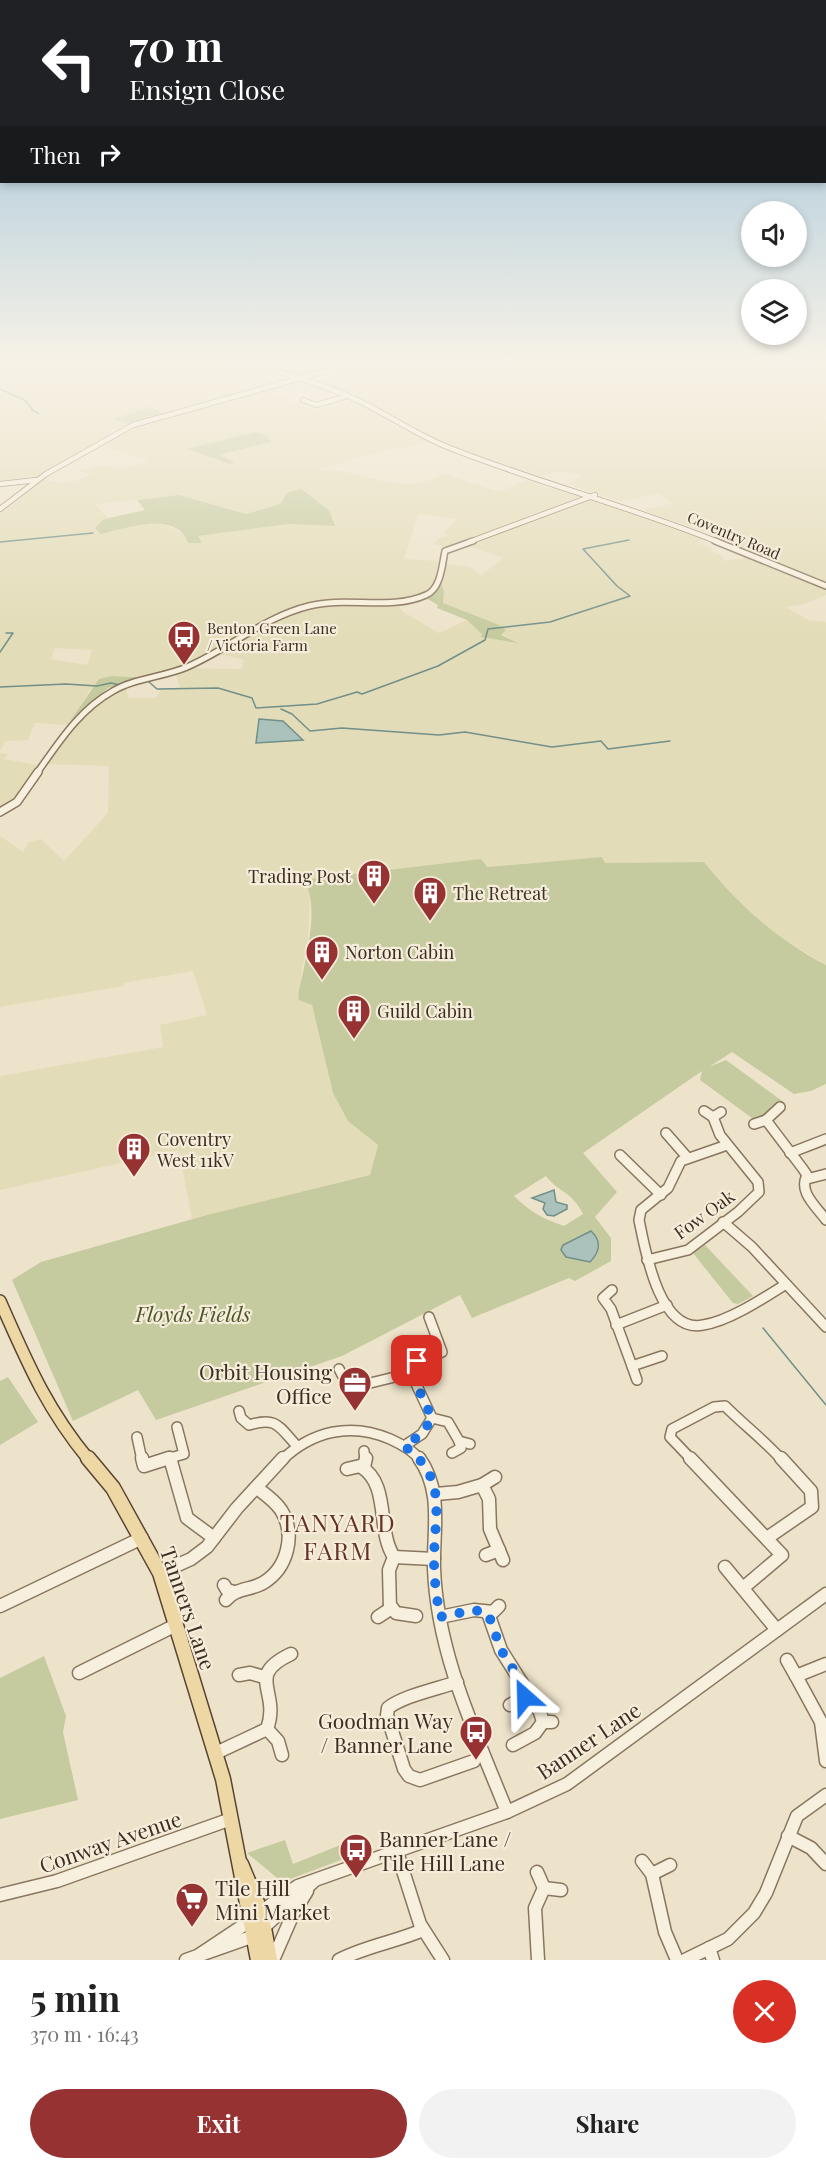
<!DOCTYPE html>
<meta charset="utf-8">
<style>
body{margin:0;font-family:"Playfair Display",serif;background:#f2f2f2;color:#222;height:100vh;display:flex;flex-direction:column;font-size:22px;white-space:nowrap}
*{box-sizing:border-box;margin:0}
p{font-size:20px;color:#767676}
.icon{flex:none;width:33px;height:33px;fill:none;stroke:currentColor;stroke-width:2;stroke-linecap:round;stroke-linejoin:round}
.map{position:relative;height:1960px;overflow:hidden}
.details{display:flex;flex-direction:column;background:#fff;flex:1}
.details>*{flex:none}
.banner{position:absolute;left:0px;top:0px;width:826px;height:183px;box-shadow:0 3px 9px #0003;background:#202124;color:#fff;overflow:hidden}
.fabs{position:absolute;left:741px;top:201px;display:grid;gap:12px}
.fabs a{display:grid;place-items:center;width:66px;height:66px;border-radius:50%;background:#fff;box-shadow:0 3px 9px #0003;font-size:30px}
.pin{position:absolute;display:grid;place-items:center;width:51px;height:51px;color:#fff;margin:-26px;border-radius:12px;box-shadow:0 3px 9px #0006}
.me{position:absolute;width:66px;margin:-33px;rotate:335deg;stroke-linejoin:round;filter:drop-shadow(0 0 4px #0008)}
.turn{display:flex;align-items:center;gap:21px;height:126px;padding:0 30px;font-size:27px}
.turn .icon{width:78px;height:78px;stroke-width:2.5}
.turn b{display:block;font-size:42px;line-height:51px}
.then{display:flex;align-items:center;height:57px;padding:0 30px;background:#0003;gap:12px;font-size:22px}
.round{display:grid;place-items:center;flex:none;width:63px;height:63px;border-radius:32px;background:#f2f2f2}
.summary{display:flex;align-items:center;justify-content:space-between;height:102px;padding:0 30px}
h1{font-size:36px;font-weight:700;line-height:45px}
.primary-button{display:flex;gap:12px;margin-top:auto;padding:12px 30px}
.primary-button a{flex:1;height:69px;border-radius:36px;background:#963232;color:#fff;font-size:24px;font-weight:700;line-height:69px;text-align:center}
.primary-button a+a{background:#f2f2f2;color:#222}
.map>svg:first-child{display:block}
</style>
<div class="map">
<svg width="826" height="1960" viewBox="0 0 826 1960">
<rect width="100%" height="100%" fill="#ede3ca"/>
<g fill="#e3dcb8" fill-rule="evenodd">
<path d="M 0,363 L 218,363 L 258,374 L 231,382 L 246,392 L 166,414 L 114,419 L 130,424 L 115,430 L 35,479 L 0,483 Z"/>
<path d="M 384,363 L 826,363 L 826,372 L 821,372 L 826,375 L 826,416 L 822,418 L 826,420 L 826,584 L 730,544 L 738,535 L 731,531 L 721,529 L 704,532 L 643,510 L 673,503 L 659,494 L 620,501 L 567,484 L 583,476 L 578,474 L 559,472 L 542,476 L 475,455 L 437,441 L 332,391 L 347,386 L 344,384 L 351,382 L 340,378 L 351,374 L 346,371 L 386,364 Z"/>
<path d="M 263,389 L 317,411 L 352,401 L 427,440 L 407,448 L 402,446 L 318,469 L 342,471 L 392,483 L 418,484 L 445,474 L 500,492 L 530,478 L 546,488 L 558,488 L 582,496 L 449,547 L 433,544 L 441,537 L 445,537 L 447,534 L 443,533 L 458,519 L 418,514 L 404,559 L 438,561 L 434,587 L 427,593 L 417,597 L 383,601 L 334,599 L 317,602 L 255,625 L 187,666 L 151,678 L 112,676 L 89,691 L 68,725 L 35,723 L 28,740 L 5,741 L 0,752 L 0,512 L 21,498 L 41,479 L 62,483 L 75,481 L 91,474 L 78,470 L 88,469 L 93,465 L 120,468 L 150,462 L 98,444 L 132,427 ZM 241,436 L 265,444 L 217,455 L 234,461 L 230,464 L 188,449 ZM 301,489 L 329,510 L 334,526 L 289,524 L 186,537 L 172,527 L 153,522 L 132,525 L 104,519 L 108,518 L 95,504 L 179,495 L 246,514 L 280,504 L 288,492 ZM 55,648 L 92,650 L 87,665 L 51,659 Z"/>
<path d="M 588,499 L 602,499 L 708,537 L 697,542 L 713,549 L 709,550 L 723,556 L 723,561 L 750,557 L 826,588 L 826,595 L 805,604 L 786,607 L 809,620 L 826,622 L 826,965 L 780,937 L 753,915 L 727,892 L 704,862 L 605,863 L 601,857 L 486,867 L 481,859 L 412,869 L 310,891 L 308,939 L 298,991 L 312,1005 L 333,1093 L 348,1121 L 378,1145 L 370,1175 L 192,1219 L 179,1150 L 0,1190 L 0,1076 L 163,1047 L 160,1025 L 207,1015 L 193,971 L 124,983 L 124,986 L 0,1007 L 0,836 L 23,852 L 29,842 L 41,839 L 64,861 L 108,813 L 109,766 L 44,764 L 73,727 L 102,700 L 125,687 L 129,698 L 156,698 L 161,689 L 180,688 L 176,674 L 190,668 L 242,669 L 244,660 L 216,653 L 262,625 L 319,605 L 398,603 L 402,611 L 439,633 L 467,620 L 478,627 L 483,634 L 481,637 L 518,643 L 442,603 L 444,591 L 440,580 L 442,563 L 470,567 L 481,575 L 504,558 L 464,545 Z"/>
<path d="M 0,753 L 8,754 L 4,759 L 38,765 L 13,801 L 0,809 Z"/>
</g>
<g fill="#c5cb9e" fill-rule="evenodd">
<path d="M 314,363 L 350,363 L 297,376 L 279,369 Z"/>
<path d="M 151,407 L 166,414 L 130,424 L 113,419 Z"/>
<path d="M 256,432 L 267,436 L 271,442 L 218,455 L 235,462 L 230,464 L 187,449 Z"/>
<path d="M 301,489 L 329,510 L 335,526 L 289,524 L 198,536 L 202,543 L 188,543 C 178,510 124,528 101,534 L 95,528 L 104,519 L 145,510 L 137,500 L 179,495 L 246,514 L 280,504 L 288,492 Z"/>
<path d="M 440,580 L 444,591 L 443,603 L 499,625 L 506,630 L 501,635 L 518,643 L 481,637 L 482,634 L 467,620 L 437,608 L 438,605 L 426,598 L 436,591 Z"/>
<path d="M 112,676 L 151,678 L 108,688 L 70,721 L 99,679 Z"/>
<path d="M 602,857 L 605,863 L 704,862 C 738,905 778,940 826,965 L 826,1084 L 811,1091 L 794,1094 L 732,1052 L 709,1067 L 726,1060 L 785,1103 L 756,1121 L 700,1080 L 702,1071 L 583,1153 L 617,1192 L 595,1217 L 611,1238 L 611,1261 L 575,1281 L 569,1278 L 472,1318 L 460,1295 L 342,1356 L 156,1420 L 138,1390 L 73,1421 L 12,1280 L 41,1262 L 207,1215 L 370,1175 L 378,1145 L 348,1121 L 333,1093 L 312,1005 L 299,1000 C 297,989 302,980 304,968 C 309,942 318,904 304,880 L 481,859 L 487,867 ZM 546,1176 C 559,1193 572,1191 583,1214 L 564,1226 C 543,1219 529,1211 514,1196 Z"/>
<path d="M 705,1245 L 753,1296 L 738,1304 L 733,1303 L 693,1253 Z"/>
<path d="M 8,1377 L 38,1422 L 0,1445 L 0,1381 Z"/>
<path d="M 44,1656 L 66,1716 L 63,1732 L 78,1800 L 0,1819 L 0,1678 Z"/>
<path d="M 285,1840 L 293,1864 L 348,1842 L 357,1854 L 282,1882 L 247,1853 Z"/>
</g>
<g fill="#aac2bb" stroke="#719089" stroke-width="1.5">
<path d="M 259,719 L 283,721 L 303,740 L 256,743 Z"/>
<path d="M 554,1190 L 556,1202 L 567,1205 L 567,1209 L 554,1216 L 547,1215 L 543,1209 L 545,1203 L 532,1198 Z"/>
<path d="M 591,1231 C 602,1241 600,1252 590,1262 L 566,1257 L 561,1250 L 563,1245 Z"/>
</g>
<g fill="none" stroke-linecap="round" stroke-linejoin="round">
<g stroke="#719089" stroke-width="1.5">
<path d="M 0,389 L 26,401 L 32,409"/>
<path d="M 32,410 L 39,414"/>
<path d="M 0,542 L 93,533"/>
<path d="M 0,652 L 13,633 L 6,633"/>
<path d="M 149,682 L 157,689 L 218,688 L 252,698 L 256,708 L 317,704 L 357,692 L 362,694 L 438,666 L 485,640 L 488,629 L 550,622 L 630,596 L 617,586 L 583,549 L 629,540"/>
<path d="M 0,687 L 66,684 L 97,686 L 111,683 L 120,685"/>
<path d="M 281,709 L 292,714 L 310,731 L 342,728 L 439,735 L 465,732 L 552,747 L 601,741 L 608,749 L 670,741"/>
<path d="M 763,1328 L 826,1405"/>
</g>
<g stroke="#89765f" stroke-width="6">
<g id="minor-far4">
<path d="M 244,363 C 286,373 331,386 369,406 C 398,421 424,439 455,450 C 542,484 632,507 718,542"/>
<path d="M 303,400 L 316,405 L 344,397"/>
<path d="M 0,484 L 37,480"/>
<path d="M 0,509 L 46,474 L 133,425 L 355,363"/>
<path d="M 469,542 L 595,495"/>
</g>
</g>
<g stroke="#89765f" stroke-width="8">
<g id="minor-far3">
<path d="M 715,541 L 826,586"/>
<path d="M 37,773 C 59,742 79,710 113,691 C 135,678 164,677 187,667 C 229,649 264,617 309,606 C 347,596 390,611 426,595 C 441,589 442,565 445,551 L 473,541"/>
</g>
</g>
<g stroke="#89765f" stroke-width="10">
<path id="minor-far2" d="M 0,812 L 17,802 L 38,772"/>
</g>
<g stroke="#89765f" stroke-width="12">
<g id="minor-far1">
<path d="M 704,1111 L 713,1117 L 721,1112"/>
<path d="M 766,1120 L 780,1107"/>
<path d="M 754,1124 L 766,1120 L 803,1169 L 807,1175 C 798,1192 816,1206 826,1220"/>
<path d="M 666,1133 L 687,1157"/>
<path d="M 727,1145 L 681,1161 L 668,1188 L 641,1210 L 639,1220 C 645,1249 659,1334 703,1325 C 729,1321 764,1298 786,1284"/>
<path d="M 790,1153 L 826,1139"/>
<path d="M 620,1155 L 661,1195"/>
<path d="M 807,1179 L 826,1174"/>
<path d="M 723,1222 L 752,1247 L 826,1327"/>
<path d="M 647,1260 L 688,1250 L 738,1212 L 759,1192 L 758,1182 L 720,1135 L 713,1117"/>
<path d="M 612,1290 L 603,1298 L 611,1309 L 632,1366 L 662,1356"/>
<path d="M 616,1325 L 667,1305"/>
<path d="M 632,1366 L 637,1380"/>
<path d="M 339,1369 L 349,1388 L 354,1387"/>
<path d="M 352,1396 L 350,1390 L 354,1387 L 411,1373"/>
<path d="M 239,1411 L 241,1418 L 249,1425 C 277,1416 279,1427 297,1446"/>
<path d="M 432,1418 L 448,1422 L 459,1441 L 470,1444"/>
<path d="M 137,1437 L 142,1460"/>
<path d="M 404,1446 L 422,1434 L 432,1418 L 411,1373 L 417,1361 L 442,1352 L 429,1317"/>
<path d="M 364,1451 L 365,1460"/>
<path d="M 452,1453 L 461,1448 L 459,1441"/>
<path d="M 170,1458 L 184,1454 L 177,1427"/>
<path d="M 165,1460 L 170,1460"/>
<path d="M 282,1460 C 312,1431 351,1422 390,1439 C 401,1444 413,1450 420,1460"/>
<path d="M 692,1460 L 670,1437 L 672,1429 L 714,1407 L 725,1406 C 744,1425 764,1440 782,1460"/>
</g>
</g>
<g stroke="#89765f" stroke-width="15">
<g id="minor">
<path d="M 142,1458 L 144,1466 L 169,1458"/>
<path d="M 170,1458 L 187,1518 L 214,1538"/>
<path d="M 419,1458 C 443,1491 433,1530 434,1568 C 437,1654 476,1734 507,1812"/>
<path d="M 690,1458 L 782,1555 L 743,1588"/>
<path d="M 364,1467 L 366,1458"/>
<path d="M 347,1469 L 360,1466 C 391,1484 376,1530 394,1557 L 389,1570 L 390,1609 L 378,1617"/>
<path d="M 482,1485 L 495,1477"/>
<path d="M 436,1494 L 458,1492 L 482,1485 L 489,1499 L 490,1529 L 503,1560"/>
<path d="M 767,1538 L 812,1507 L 811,1491 L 781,1458"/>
<path d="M 486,1555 L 499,1550"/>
<path d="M 394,1557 L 434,1559"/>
<path d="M 725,1567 L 777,1630"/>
<path d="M 160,1573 L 191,1559 L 207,1547 L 237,1508 L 283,1458"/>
<path d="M 224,1585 L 227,1590 L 234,1592"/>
<path d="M 226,1600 C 235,1588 251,1590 263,1583 C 288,1568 296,1534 281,1510 C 275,1501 265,1494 257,1488"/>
<path d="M 390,1605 L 396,1613 L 416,1616"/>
<path d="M 0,1606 L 142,1538"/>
<path d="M 488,1613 L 501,1650 L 540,1712 L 543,1722 L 552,1722"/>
<path d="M 440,1617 L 474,1610 L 493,1612 L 499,1606"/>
<path d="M 787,1660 L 796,1676"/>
<path d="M 826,1664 L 796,1676 L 821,1722 L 826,1761"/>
<path d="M 79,1673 L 176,1625"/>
<path d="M 239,1675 L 250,1673 L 264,1677"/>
<path d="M 457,1682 C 437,1689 403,1696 388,1708 L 387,1715 L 404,1769 L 409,1776 L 420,1780 L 474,1761"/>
<path d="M 510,1705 L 529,1695"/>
<path d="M 267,1729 L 278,1741 L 282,1755"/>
<path d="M 513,1745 L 535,1733 L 543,1722"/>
<path d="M 216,1753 L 267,1729 C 281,1691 244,1676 291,1654"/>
<path d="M 788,1836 L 811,1848 L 826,1864"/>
<path d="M 397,1852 L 420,1924 L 443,1960"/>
<path d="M 642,1861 L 652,1874 L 670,1865"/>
<path d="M 537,1872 L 544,1888 L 535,1908 L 538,1960"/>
<path d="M 652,1874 L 665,1932 L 677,1960"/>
<path d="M 544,1888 L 561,1890"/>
<path d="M 0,1895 L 57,1881 L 231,1819"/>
<path d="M 259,1913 L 298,1886 L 507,1812 L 567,1784 L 826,1594"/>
<path d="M 263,1928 L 313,1882"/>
<path d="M 709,1948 L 713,1960"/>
<path d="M 199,1955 L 250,1921"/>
<path d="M 186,1960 L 254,1936"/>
<path d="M 273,1960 L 293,1914 L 307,1891"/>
<path d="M 339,1960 C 366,1946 395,1942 423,1930"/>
<path d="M 685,1960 L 728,1939 L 754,1913 L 766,1893 L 797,1816 L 826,1795"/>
</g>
</g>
<g stroke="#584433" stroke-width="14">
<path id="major-far1" d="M 0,1301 C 27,1362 46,1408 89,1460"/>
</g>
<g stroke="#584433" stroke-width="17">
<g id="major">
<path d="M 88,1458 L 113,1488 L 160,1573 L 223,1779 L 258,1960"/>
<path d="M 241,1864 L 261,1912 L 270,1960"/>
</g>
</g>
<use href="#minor-far4" stroke="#f8f0de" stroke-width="4.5"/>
<use href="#minor-far3" stroke="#f8f0de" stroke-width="5"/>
<use href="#minor-far2" stroke="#f8f0de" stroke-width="7"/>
<use href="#minor-far1" stroke="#f8f0de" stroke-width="9"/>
<use href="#minor" stroke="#f8f0de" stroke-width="12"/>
<use href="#major-far1" stroke="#edd8a5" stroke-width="11"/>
<use href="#major" stroke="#edd8a5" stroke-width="14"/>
</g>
<linearGradient id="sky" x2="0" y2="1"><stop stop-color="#8fbad6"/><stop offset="0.57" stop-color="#f7f2e7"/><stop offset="1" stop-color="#f7f2e7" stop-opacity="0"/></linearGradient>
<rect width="826" height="637" fill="url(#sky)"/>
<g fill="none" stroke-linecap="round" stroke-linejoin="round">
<path stroke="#1a73e8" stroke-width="10" stroke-dasharray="0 18" d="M 417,1361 L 411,1373 L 432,1418 L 422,1434 L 404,1446 C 449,1478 434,1515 434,1561 C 434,1580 437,1599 440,1617 L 474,1610 L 488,1613 L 501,1650 L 529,1695 L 525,1697"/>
</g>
<defs>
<g id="bus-pin" transform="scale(1.725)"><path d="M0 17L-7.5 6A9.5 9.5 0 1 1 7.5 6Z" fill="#963232" stroke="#f5edda"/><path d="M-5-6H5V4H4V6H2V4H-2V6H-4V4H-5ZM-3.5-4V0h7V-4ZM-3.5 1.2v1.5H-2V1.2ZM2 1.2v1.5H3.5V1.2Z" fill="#fff"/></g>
<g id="building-pin" transform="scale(1.725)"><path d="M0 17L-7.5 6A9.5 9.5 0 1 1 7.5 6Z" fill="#963232" stroke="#f5edda"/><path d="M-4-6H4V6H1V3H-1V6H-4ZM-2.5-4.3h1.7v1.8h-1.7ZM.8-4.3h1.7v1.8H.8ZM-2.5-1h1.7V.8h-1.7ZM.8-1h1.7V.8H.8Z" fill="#fff"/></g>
<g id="office-pin" transform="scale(1.725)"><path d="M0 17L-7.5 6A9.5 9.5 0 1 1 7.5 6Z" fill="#963232" stroke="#f5edda"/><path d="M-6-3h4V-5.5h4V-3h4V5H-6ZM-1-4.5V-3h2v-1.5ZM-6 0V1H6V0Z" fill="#fff"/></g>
<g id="supermarket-pin" transform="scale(1.725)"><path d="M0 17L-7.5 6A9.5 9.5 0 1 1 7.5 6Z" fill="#963232" stroke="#f5edda"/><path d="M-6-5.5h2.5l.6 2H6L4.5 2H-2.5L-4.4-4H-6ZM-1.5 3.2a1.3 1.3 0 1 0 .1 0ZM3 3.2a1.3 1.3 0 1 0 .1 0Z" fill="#fff"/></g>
</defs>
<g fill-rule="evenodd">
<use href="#bus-pin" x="184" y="637"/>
<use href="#building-pin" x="374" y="876"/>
<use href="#building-pin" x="430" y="893"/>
<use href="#building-pin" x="322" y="952"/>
<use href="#building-pin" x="354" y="1011"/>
<use href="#building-pin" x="134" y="1149"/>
<use href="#office-pin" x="355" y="1383"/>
<use href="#bus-pin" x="476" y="1732"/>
<use href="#bus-pin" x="356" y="1850"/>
<use href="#supermarket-pin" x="192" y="1899"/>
</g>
<g text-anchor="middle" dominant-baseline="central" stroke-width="4.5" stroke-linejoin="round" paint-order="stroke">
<g font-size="15" fill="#3b2e22" stroke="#f5edda">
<text transform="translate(734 535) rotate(23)">Coventry Road</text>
</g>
<g font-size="15" fill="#3b2e22" stroke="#f5edda" text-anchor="start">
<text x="207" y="628">Benton Green Lane<tspan x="207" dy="17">/ Victoria Farm</tspan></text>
</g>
<g font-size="18" fill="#3b2e22" stroke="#f5edda" text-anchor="start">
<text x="351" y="876" text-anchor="end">Trading Post</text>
<text x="453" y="893">The Retreat</text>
<text x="345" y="952">Norton Cabin</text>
<text x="377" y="1011">Guild Cabin</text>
<text x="157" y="1139">Coventry<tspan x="157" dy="21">West 11kV</tspan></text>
</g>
<g font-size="18" fill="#3b2e22" stroke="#f5edda">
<text transform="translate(704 1214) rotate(-36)">Fow Oak</text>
</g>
<g font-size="21" font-style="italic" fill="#4a5629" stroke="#f5edda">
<text x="193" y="1313">Floyds Fields</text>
</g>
<g font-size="21" fill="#3b2e22" stroke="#f5edda" text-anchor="end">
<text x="332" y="1371">Orbit Housing<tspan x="332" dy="24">Office</tspan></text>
<text x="453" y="1720">Goodman Way<tspan x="453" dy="24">/ Banner Lane</tspan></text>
<text x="379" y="1838" text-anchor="start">Banner Lane /<tspan x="379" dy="24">Tile Hill Lane</tspan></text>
<text x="215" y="1887" text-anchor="start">Tile Hill<tspan x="215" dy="24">Mini Market</tspan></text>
</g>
<g font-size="21" fill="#3b2e22" stroke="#f5edda">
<text transform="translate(189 1608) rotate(71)">Tanners Lane</text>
<text transform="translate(588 1740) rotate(-34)">Banner Lane</text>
<text transform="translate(110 1841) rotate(-19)">Conway Avenue</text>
</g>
<g font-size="24" letter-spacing="1.5" fill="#653223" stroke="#f5edda">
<text x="338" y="1522">TANYARD<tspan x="338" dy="28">FARM</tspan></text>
</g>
</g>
</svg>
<div class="fabs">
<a><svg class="icon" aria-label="sound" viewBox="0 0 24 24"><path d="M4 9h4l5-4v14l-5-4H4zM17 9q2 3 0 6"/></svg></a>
<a><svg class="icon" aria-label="layers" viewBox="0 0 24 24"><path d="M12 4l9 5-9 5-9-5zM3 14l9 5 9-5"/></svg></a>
</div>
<div class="pin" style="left:417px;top:1361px;background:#d93025"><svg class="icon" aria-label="arrive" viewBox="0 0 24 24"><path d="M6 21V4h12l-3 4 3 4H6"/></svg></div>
<svg class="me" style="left:525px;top:1697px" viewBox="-20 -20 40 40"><path d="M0-17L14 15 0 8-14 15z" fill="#1a73e8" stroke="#fff" stroke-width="4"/></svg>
<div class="banner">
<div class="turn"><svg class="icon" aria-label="left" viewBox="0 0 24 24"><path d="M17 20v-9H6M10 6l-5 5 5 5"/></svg><div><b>70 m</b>Ensign Close</div></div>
<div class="then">Then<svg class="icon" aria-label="right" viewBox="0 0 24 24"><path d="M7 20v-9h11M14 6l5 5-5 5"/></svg></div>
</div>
</div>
<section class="details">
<div class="summary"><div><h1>5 min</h1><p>370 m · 16:43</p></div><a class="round" style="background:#d93025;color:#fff"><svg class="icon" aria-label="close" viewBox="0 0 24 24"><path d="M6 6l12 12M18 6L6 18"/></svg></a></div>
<div class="primary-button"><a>Exit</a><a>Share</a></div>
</section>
